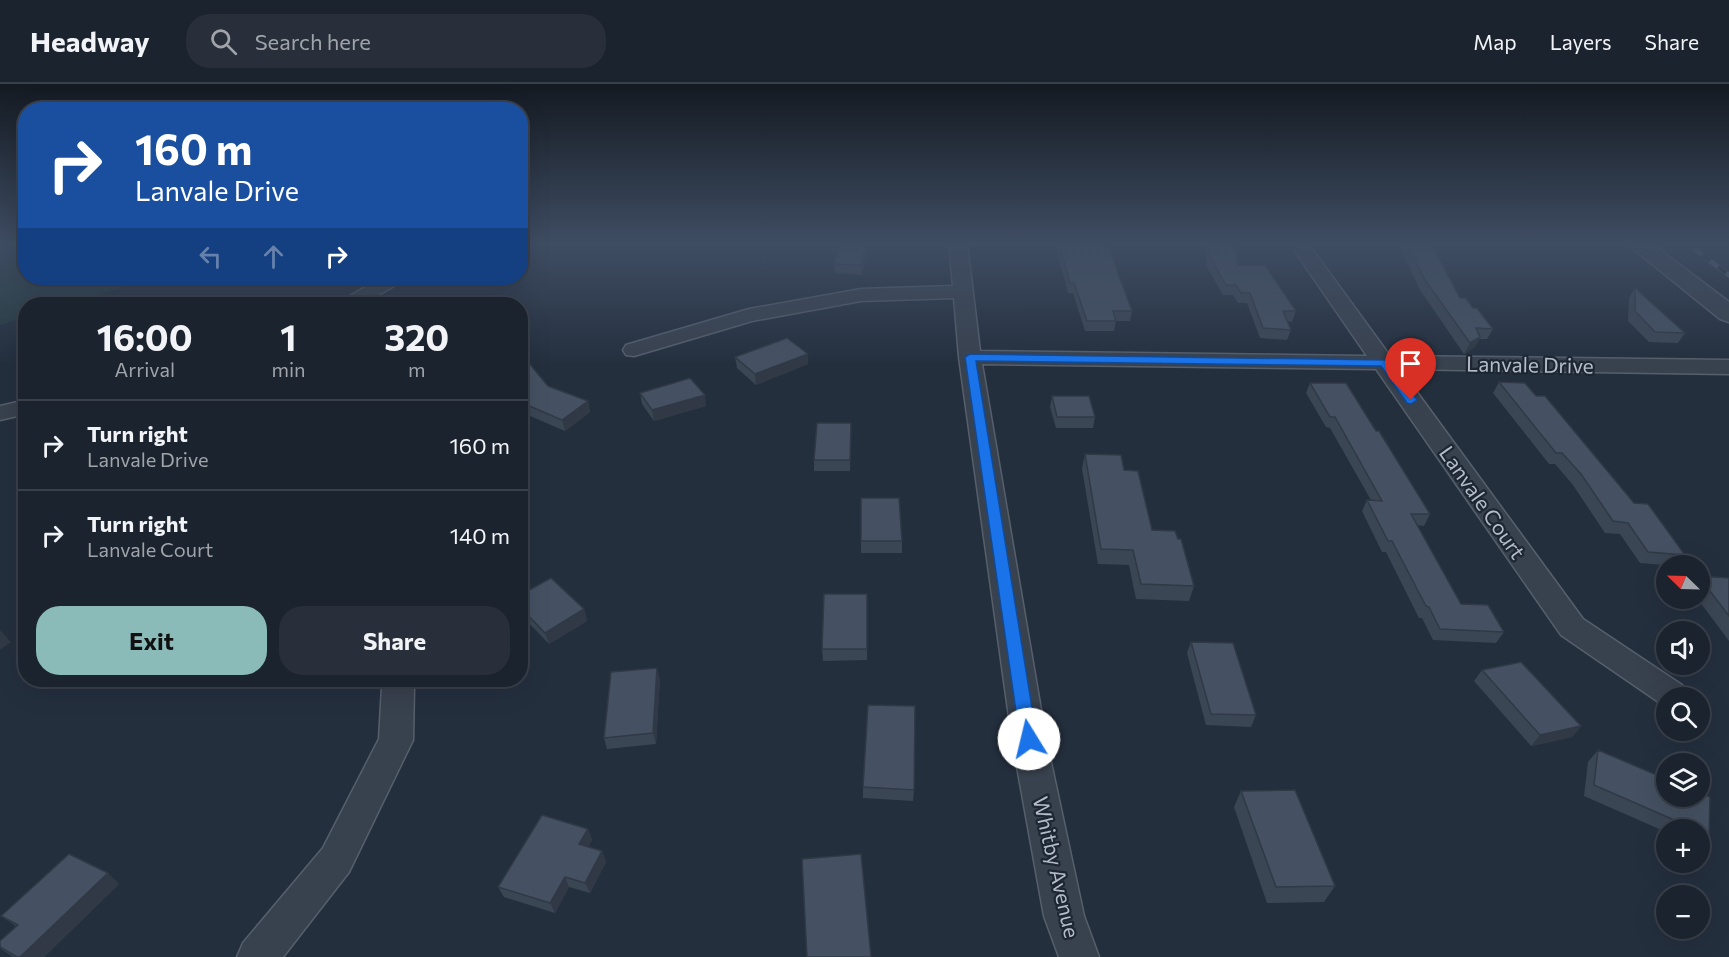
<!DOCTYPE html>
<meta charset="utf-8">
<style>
body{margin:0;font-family:Commissioner,sans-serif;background:#282f3a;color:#f1f3f6;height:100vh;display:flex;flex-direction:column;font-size:22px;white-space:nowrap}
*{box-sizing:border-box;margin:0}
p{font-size:20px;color:#a0a4aa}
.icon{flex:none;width:33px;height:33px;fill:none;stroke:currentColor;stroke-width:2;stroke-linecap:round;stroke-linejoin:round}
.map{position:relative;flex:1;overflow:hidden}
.panel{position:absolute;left:18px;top:213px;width:510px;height:390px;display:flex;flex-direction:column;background:#1b232e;border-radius:24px;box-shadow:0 6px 24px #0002,0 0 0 2px #39404a}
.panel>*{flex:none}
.hud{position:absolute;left:18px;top:18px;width:510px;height:183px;border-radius:24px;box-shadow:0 6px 24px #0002,0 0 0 2px #39404a;background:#1a4fa0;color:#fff;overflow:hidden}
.needle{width:39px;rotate:293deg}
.buttons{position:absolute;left:1656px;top:471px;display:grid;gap:12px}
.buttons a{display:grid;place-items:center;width:54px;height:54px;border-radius:50%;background:#1b232e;box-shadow:0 6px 24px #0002,0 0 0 2px #39404a;font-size:30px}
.pin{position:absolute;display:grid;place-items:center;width:51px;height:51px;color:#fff;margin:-62px -26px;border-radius:50% 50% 50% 0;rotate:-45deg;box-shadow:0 0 6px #0007}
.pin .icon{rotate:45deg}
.me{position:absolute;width:66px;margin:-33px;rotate:351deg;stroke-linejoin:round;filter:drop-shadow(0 0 4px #0008)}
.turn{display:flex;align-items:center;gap:21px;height:126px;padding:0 18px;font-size:27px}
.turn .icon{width:78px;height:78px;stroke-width:2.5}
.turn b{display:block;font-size:42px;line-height:51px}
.lanes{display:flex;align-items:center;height:57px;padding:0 18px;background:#0003;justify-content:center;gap:30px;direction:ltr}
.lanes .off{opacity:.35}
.eta{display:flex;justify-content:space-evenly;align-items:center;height:102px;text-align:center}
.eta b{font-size:36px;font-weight:700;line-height:42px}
.primary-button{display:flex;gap:12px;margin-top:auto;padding:12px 18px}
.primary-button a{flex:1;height:69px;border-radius:24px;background:#8bbbb9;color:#111;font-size:24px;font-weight:700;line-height:69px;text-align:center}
.primary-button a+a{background:#282f3a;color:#f1f3f6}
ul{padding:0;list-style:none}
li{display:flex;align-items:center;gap:18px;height:90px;padding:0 18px;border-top:2px solid #39404a}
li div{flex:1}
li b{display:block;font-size:22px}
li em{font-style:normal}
header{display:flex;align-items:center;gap:36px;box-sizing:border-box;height:84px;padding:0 30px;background:#1b232e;border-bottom:2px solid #39404a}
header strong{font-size:28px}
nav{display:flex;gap:33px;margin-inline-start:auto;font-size:21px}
.search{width:420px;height:54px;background:#282f3a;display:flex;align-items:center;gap:15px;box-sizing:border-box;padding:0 21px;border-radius:24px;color:#a0a4aa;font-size:22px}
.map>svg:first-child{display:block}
</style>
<header>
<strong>Headway</strong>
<div class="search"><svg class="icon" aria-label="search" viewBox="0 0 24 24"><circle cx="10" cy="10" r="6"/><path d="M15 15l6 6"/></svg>Search here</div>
<nav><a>Map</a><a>Layers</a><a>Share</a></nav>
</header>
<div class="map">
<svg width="1729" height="873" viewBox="0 0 1729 873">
<rect width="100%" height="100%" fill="#242f3e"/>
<path fill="#263c3f" d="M 0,159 L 25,159 L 26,194 L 154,194 L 66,220 L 26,220 L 25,233 L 0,241 Z"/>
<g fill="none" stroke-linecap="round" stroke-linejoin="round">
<g stroke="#565f6c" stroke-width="3">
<g id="minor">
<path d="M 949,159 L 967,159 L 980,267 L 1367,272 L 1294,166 L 1296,162 L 1310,162 L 1390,272 L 1729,276 L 1729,290 L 1400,285 L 1583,535 L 1682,601 L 1687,610 L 1685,614 L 1666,614 L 1666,622 L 1660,619 L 1561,551 L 1376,285 L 982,280 L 1046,655 L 1084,832 L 1099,873 L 1059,873 L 1044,832 L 1012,655 L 959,273 L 954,214 L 861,217 L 752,237 L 634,272 L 626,271 L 623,266 L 626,261 L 749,225 L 861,205 L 953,202 Z"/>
<path d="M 381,194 L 404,194 L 401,198 L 363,220 L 340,220 L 343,216 Z"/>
<path d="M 26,316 L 26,330 L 0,336 L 0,322 Z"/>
<path d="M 385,596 L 411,596 L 414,602 L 413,656 L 349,788 L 283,873 L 237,873 L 243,859 L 323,764 L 379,655 L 382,602 Z"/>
</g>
</g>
<g stroke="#565f6c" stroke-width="3">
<path id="tertiary" d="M 1626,159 L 1651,159 L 1729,218 L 1729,238 L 1720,235 Z"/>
</g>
<use href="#minor" fill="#38414e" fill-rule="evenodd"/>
<use href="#tertiary" fill="#38414e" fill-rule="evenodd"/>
<g stroke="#5a6575" stroke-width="5">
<path id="rail" d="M 1686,159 L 1729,191"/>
</g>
<use href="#rail" stroke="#1d2633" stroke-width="4" stroke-dasharray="10" stroke-linecap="butt"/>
</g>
<g fill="#3b4654">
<path d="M 1055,159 L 1107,159 L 1132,227 L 1130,237 L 1116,237 L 1114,247 L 1085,247 L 1073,209 L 1068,209 Z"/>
<path d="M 1205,159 L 1235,159 L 1238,181 L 1296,227 L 1292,238 L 1287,237 L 1291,246 L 1287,256 L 1260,254 L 1247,219 L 1238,219 L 1233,211 L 1223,211 L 1207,183 Z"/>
<path d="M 1398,159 L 1431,159 L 1460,214 L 1473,224 L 1493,245 L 1487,255 L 1479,255 L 1475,263 L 1464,270 L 1420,206 Z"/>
<path d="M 866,169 L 862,191 L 835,189 L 834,180 Z"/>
<path d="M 1635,204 L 1685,249 L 1678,259 L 1649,258 L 1628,237 L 1629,214 Z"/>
<path d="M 520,268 L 548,302 L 588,317 L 590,328 L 565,347 L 523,329 L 520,326 Z"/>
<path d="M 808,270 L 808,280 L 756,301 L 737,284 L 735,273 Z"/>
<path d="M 1499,298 L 1536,312 L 1634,419 L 1685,471 L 1677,482 L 1640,479 L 1620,450 L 1605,449 L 1573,401 L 1555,380 L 1549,380 L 1493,309 Z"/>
<path d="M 1310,299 L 1430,430 L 1424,442 L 1417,441 L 1461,520 L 1504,548 L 1496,559 L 1433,556 L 1422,534 L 1419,534 L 1386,468 L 1382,468 L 1362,427 L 1367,416 L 1371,416 L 1330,344 L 1326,343 L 1306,309 Z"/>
<path d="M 640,309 L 706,322 L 654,337 L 642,320 Z"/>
<path d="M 1052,312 L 1095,333 L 1093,344 L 1056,344 L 1050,323 Z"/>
<path d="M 851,339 L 850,387 L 814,387 L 814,376 Z"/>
<path d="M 1085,370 L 1124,386 L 1152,446 L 1178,455 L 1194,502 L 1189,517 L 1136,515 L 1129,481 L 1098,480 L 1082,385 Z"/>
<path d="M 861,414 L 902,457 L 902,469 L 861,469 Z"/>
<path d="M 1700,492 L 1729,494 L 1729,557 L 1697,514 L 1700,514 Z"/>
<path d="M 867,510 L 867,576 L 823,577 L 822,565 Z"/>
<path d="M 520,511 L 584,525 L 587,537 L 549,560 L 520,530 Z"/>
<path d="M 1191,558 L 1256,631 L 1251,643 L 1206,641 L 1187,569 Z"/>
<path d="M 1482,586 L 1581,642 L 1572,653 L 1531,662 L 1474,597 Z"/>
<path d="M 660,595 L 656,660 L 607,665 L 604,654 Z"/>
<path d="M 1598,666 L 1709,751 L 1700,759 L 1700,746 L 1666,746 L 1666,748 L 1584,712 L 1588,678 Z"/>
<path d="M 863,703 L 914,706 L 913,717 L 863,714 Z"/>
<path d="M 1241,707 L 1335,802 L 1324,818 L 1267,819 L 1234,723 Z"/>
<path d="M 588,745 L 592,756 L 588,763 L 602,767 L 606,778 L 590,809 L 569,803 L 555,829 L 504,813 L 498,803 Z"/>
<path d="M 119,800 L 44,873 L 13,873 L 0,864 L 0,857 L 16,842 L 1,832 Z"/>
</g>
<g fill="#303945">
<path d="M 866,159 L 866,169 L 862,191 L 861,181 Z"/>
<path d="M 1480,253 L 1475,263 L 1464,270 L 1470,259 Z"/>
<path d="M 808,270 L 808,280 L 756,301 L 755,290 Z"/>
<path d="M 705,311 L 706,322 L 654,337 L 652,326 Z"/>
<path d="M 588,317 L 590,328 L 565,347 L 562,336 Z"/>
<path d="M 584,525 L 587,537 L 549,560 L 545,549 Z"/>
<path d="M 0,546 L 11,558 L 0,566 Z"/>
<path d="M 657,584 L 660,595 L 656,660 L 653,649 Z"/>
<path d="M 1581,642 L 1572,653 L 1531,662 L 1540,651 Z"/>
<path d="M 588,745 L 592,756 L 583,771 L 579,760 Z"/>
<path d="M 602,767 L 606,778 L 590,809 L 585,799 Z"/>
<path d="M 108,789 L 119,800 L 44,873 L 20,873 Z"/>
<path d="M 565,793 L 569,803 L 555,829 L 550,819 Z"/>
</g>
<g fill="#455162" stroke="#303945" stroke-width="1.5">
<path d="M 840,159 L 866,159 L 861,181 L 834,180 Z"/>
<path d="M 1059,159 L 1107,159 L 1132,227 L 1113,227 L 1116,237 L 1087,237 L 1074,199 L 1070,199 Z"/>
<path d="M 1208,159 L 1235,159 L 1238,181 L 1265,181 L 1296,227 L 1283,227 L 1291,246 L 1263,244 L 1250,209 L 1241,209 L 1236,201 L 1226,201 L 1210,173 Z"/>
<path d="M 1407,159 L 1431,159 L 1460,214 L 1466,214 L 1473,224 L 1477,224 L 1493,245 L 1476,244 L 1480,253 L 1470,259 L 1425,196 Z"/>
<path d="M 1635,204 L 1685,249 L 1655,248 L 1635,227 Z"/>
<path d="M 787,254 L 808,270 L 755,290 L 735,273 Z"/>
<path d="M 520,268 L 548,302 L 588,317 L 562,336 L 520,318 Z"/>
<path d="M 690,294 L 705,311 L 652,326 L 640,309 Z"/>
<path d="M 1499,298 L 1525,299 L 1536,312 L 1545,312 L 1634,419 L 1648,420 L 1685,471 L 1648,468 L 1628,439 L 1613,437 L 1581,390 L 1562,369 L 1556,369 Z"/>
<path d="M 1310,299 L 1346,299 L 1376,347 L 1379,347 L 1430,430 L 1411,430 L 1461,520 L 1488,521 L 1504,548 L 1440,545 L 1429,523 L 1426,522 L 1392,457 L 1388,457 L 1367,416 L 1382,417 L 1335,333 L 1330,333 Z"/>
<path d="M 1052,312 L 1089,312 L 1095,333 L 1057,333 Z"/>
<path d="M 817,339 L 851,339 L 850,376 L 814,376 Z"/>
<path d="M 1085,370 L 1121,371 L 1124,386 L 1138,387 L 1152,446 L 1175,447 L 1178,455 L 1181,455 L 1194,502 L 1141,500 L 1133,466 L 1101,465 Z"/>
<path d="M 861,414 L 899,414 L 902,457 L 861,457 Z"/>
<path d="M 1700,492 L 1729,494 L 1729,532 L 1700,494 Z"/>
<path d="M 551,494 L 584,525 L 545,549 L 520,523 L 520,511 Z"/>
<path d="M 824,510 L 867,510 L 867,565 L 822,565 Z"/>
<path d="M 1191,558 L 1233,559 L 1256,631 L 1211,630 Z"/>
<path d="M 1521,578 L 1581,642 L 1540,651 L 1482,586 Z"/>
<path d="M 657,584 L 653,649 L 604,654 L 611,588 Z"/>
<path d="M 868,621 L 915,622 L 914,706 L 863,703 Z"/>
<path d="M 1598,666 L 1666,695 L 1666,712 L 1700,712 L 1700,709 L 1710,713 L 1709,751 L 1700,746 L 1697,746 L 1594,701 Z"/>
<path d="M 1295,706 L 1335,802 L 1276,803 L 1241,707 Z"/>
<path d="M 542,731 L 588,745 L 579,760 L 602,767 L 585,799 L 565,793 L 550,819 L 498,803 Z"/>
<path d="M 69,770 L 108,789 L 20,873 L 17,873 L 0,863 L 0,857 L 18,841 L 1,832 Z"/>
<path d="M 861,770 L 871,873 L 807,873 L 802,775 Z"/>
</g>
<linearGradient id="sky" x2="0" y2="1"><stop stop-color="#141a22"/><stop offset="0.57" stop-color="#3f4d63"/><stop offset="1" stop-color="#3f4d63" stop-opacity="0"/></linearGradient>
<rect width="1729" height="281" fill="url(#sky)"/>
<path fill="#1a73e8" stroke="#114b97" stroke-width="1.5" d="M 970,270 L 1384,276 L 1388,276 L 1417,316 L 1411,320 L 1407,319 L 1381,282 L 976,277 L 1037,655 L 1035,660 L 1029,662 L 1023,660 L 1020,655 L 965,273 Z"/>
<g text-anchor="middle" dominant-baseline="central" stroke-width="4.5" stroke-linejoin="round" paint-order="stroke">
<g font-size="21" fill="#b4bcc9" stroke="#1d2633">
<text transform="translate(1530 280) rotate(1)">Lanvale Drive</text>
<text transform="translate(1483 418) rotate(55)">Lanvale Court</text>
<text transform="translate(1057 783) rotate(77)">Whitby Avenue</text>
</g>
</g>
</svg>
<div class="buttons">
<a><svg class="needle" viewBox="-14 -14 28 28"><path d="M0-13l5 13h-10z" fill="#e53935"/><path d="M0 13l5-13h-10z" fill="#a0a4aa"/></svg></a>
<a><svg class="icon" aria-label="sound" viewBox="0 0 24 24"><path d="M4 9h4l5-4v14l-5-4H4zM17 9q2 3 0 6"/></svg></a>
<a><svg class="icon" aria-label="search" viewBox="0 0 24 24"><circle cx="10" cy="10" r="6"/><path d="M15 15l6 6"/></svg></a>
<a><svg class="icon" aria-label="layers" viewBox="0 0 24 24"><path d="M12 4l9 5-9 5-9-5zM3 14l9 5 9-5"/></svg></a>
<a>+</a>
<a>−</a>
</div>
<div class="pin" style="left:1411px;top:316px;background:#d93025"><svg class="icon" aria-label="arrive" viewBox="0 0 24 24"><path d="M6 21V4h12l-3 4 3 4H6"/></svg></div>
<svg class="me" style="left:1029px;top:655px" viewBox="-20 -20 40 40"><circle r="19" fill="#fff"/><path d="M0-13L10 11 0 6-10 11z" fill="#1a73e8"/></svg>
<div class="hud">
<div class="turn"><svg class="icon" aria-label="right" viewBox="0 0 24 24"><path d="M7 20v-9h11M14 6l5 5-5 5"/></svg><div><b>160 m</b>Lanvale Drive</div></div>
<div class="lanes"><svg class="icon off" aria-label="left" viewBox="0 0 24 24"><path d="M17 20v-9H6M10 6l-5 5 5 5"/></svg><svg class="icon off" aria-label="ahead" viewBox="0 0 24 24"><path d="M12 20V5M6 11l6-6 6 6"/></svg><svg class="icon" aria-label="right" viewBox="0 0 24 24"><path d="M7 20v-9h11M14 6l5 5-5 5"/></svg></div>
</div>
<section class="panel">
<div class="eta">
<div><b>16:00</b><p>Arrival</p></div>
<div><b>1</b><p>min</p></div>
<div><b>320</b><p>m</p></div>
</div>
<ul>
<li><svg class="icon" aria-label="right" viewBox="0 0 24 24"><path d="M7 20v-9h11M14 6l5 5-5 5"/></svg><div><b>Turn right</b><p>Lanvale Drive</p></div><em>160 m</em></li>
<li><svg class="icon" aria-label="right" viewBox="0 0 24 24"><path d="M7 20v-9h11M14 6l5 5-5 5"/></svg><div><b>Turn right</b><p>Lanvale Court</p></div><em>140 m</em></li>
</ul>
<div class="primary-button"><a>Exit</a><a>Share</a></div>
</section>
</div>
